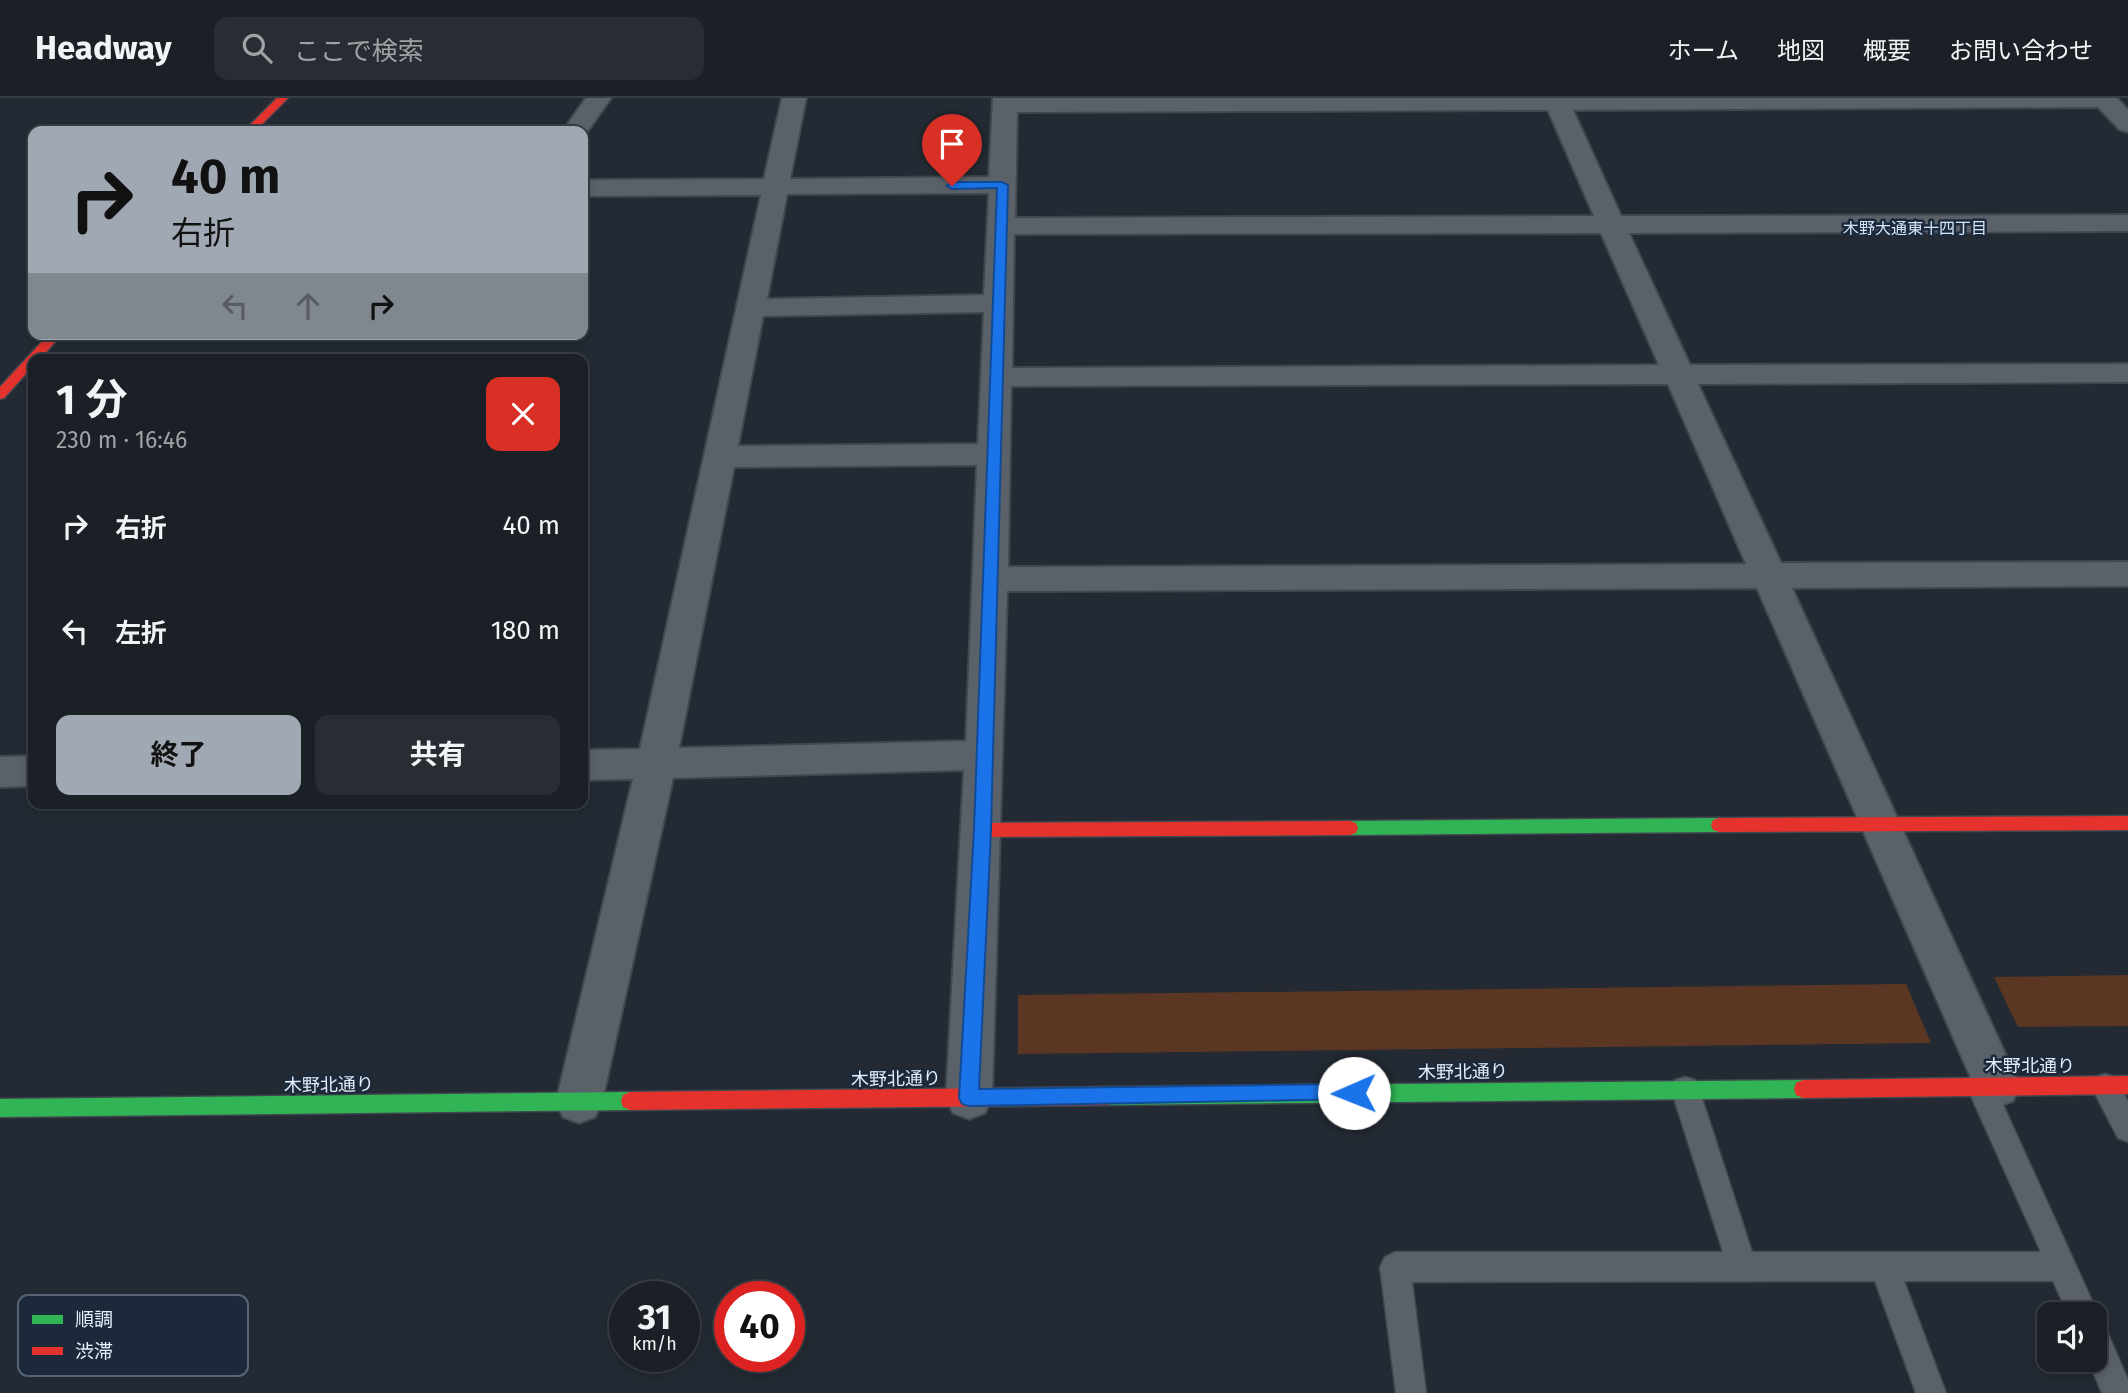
<!DOCTYPE html>
<html lang="ja">
<meta charset="utf-8">
<style>
body{margin:0;font-family:"Fira Sans","Noto Sans JP",sans-serif;background:#272d32;color:#f1f3f6;height:100vh;display:flex;flex-direction:column;font-size:26px;white-space:nowrap}
*{box-sizing:border-box;margin:0}
p{font-size:23px;color:#9fa3a7}
.icon{flex:none;width:38px;height:38px;fill:none;stroke:currentColor;stroke-width:2;stroke-linecap:round;stroke-linejoin:round}
.map{position:relative;flex:1;overflow:hidden}
.panel{position:absolute;left:28px;top:256px;width:560px;height:455px;display:flex;flex-direction:column;background:#1a2026;border-radius:14px;box-shadow:0 4px 10px #0003,0 0 0 2px #383e43}
.panel>*{flex:none}
.banner{position:absolute;left:28px;top:28px;width:560px;height:214px;border-radius:14px;box-shadow:0 4px 10px #0003,0 0 0 2px #383e43;background:#a0a9b3;color:#111;overflow:hidden}
.tools{position:absolute;left:2037px;top:1204px;display:grid;gap:14px}
.tools a{display:grid;place-items:center;width:70px;height:70px;border-radius:14px;background:#1a2026;box-shadow:0 4px 10px #0003,0 0 0 2px #383e43;font-size:35px}
.speed{position:absolute;left:609px;top:1183px;display:flex;gap:14px;font-size:35px;font-weight:700;text-align:center}
.speed>*{display:grid;place-content:center;width:91px;height:91px;border-radius:50%;background:#1a2026;box-shadow:0 4px 10px #0003,0 0 0 2px #383e43;line-height:1}
.speed small{font-size:18px;font-weight:400}
.speed .limit{border:10px solid #d22;background:#fff;color:#111}
.pin{position:absolute;display:grid;place-items:center;width:60px;height:60px;color:#fff;margin:-72px -30px;border-radius:50% 50% 50% 0;rotate:-45deg;box-shadow:0 0 7px #0007}
.pin .icon{rotate:45deg}
.me{position:absolute;width:77px;margin:-38px;rotate:269deg;stroke-linejoin:round;filter:drop-shadow(0 0 5px #0008)}
.turn{display:flex;align-items:center;gap:24px;height:147px;padding:0 28px;font-size:32px}
.turn .icon{width:91px;height:91px;stroke-width:2.5}
.turn b{display:block;font-size:49px;line-height:60px}
.lanes{display:flex;align-items:center;height:66px;padding:0 28px;background:#0003;justify-content:center;gap:35px;direction:ltr}
.lanes .off{opacity:.35}
.round{display:grid;place-items:center;flex:none;width:74px;height:74px;border-radius:14px;background:#272d32}
.overview{display:flex;align-items:center;justify-content:space-between;height:119px;padding:0 28px}
h1{font-size:42px;font-weight:700;line-height:52px}
.action{display:flex;gap:14px;margin-top:auto;padding:14px 28px}
.action a{flex:1;height:80px;border-radius:14px;background:#a0a9b3;color:#111;font-size:28px;font-weight:700;line-height:80px;text-align:center}
.action a+a{background:#272d32;color:#f1f3f6}
ul{padding:0;list-style:none}
li{display:flex;align-items:center;gap:21px;height:105px;padding:0 28px}
li div{flex:1}
li b{display:block;font-size:26px}
li em{font-style:normal}
header{display:flex;align-items:center;gap:42px;box-sizing:border-box;height:98px;padding:0 35px;background:#1a2026;border-bottom:2px solid #383e43}
header strong{font-size:33px}
nav{display:flex;gap:38px;margin-inline-start:auto;font-size:24px}
.search{width:490px;height:63px;background:#272d32;display:flex;align-items:center;gap:18px;box-sizing:border-box;padding:0 24px;border-radius:14px;color:#9fa3a7;font-size:26px}
.map>svg:first-child{display:block}
</style>
<header>
<strong>Headway</strong>
<div class="search"><svg class="icon" aria-label="search" viewBox="0 0 24 24"><circle cx="10" cy="10" r="6"/><path d="M15 15l6 6"/></svg>ここで検索</div>
<nav><a>ホーム</a><a>地図</a><a>概要</a><a>お問い合わせ</a></nav>
</header>
<div class="map">
<svg width="2128" height="1295" viewBox="0 0 2128 1295">
<rect width="100%" height="100%" fill="#232a33"/>
<g fill="#5b3723">
<path d="M 2128,877 L 2128,928 L 2018,929 L 1994,879 Z"/>
<path d="M 1906,886 L 1931,945 L 1018,956 L 1018,897 Z"/>
</g>
<g fill="none" stroke-linecap="round" stroke-linejoin="round">
<g stroke="#40474e" stroke-width="3">
<g id="lane">
<path d="M 1980,975 L 1990,978 L 2098,1216 L 2095,1224 L 2095,1216 L 2068,1216 L 2053,1183 L 1904,1183 L 1946,1295 L 1916,1295 L 1875,1183 L 1412,1184 L 1426,1295 L 1396,1295 L 1380,1169 L 1385,1159 L 1395,1154 L 1723,1154 L 1671,991 L 1675,982 L 1685,979 L 1695,982 L 1699,991 L 1752,1154 L 2041,1154 L 1966,987 L 1970,978 Z"/>
<path d="M 2105,976 L 2115,979 L 2128,1004 L 2128,1044 L 2118,1040 L 2091,988 L 2095,979 Z"/>
<path d="M 2095,1227 L 2106,1231 L 2128,1282 L 2128,1295 L 2102,1295 L 2088,1262 L 2095,1262 Z"/>
</g>
</g>
<g stroke="#40474e" stroke-width="4">
<g id="street">
<path d="M 586,0 L 611,0 L 584,38 L 583,33 L 563,33 Z"/>
<path d="M 782,0 L 806,0 L 790,81 L 989,79 L 993,0 L 2117,0 L 2128,12 L 2128,34 L 2119,31 L 2098,9 L 1573,12 L 1621,118 L 2128,117 L 2128,133 L 1629,135 L 1690,267 L 2128,266 L 2128,284 L 1698,286 L 1781,465 L 2128,464 L 2128,488 L 1792,490 L 2020,988 L 2013,1003 L 1997,1009 L 1981,1003 L 1757,490 L 1007,493 L 992,1000 L 985,1015 L 969,1021 L 953,1015 L 946,1000 L 964,672 L 673,680 L 602,1004 L 595,1019 L 579,1025 L 563,1019 L 556,1004 L 633,681 L 583,682 L 583,652 L 640,651 L 761,97 L 583,98 L 583,82 L 764,81 ZM 1548,12 L 1594,118 L 1015,120 L 1017,14 ZM 989,95 L 984,197 L 767,201 L 787,96 ZM 1601,135 L 1659,267 L 1012,270 L 1014,136 ZM 984,214 L 978,346 L 738,348 L 763,218 ZM 1668,286 L 1746,466 L 1008,469 L 1011,288 ZM 977,367 L 966,643 L 679,650 L 734,369 Z"/>
<path d="M 33,658 L 33,688 L 0,689 L 0,659 Z"/>
</g>
</g>
<g stroke="#40474e" stroke-width="3">
<g id="fast">
<path d="M 1719,720 L 1725,722 L 1727,727 L 1725,732 L 1719,734 L 1350,737 L 1344,735 L 1342,730 L 1344,725 L 1350,723 Z"/>
<path d="M 1803,982 L 1810,985 L 1812,991 L 1810,997 L 1803,1000 L 1108,1007 L 1101,1004 L 1099,998 L 1101,992 L 1108,989 Z"/>
<path d="M 630,994 L 637,997 L 639,1003 L 637,1009 L 630,1012 L 0,1019 L 0,1001 Z"/>
</g>
</g>
<g stroke="#40474e" stroke-width="3">
<g id="jam">
<path d="M 277,0 L 288,0 L 255,33 L 244,33 Z"/>
<path d="M 49,236 L 62,236 L 40,261 L 33,261 L 33,268 L 4,300 L 0,301 L 0,289 Z"/>
<path d="M 2128,718 L 2128,732 L 1719,734 L 1713,732 L 1711,727 L 1713,722 L 1719,720 Z"/>
<path d="M 1350,723 L 1356,725 L 1358,730 L 1356,735 L 1350,737 L 982,739 L 976,737 L 974,732 L 976,727 L 982,725 Z"/>
<path d="M 2128,978 L 2128,996 L 1803,1000 L 1796,997 L 1794,991 L 1796,985 L 1803,982 Z"/>
<path d="M 1108,989 L 1115,992 L 1117,998 L 1115,1004 L 1108,1007 L 630,1012 L 623,1009 L 621,1003 L 623,997 L 630,994 Z"/>
</g>
</g>
<use href="#lane" fill="#5b6169" fill-rule="evenodd"/>
<use href="#street" fill="#5b6169" fill-rule="evenodd"/>
<use href="#fast" fill="#30b455" fill-rule="evenodd"/>
<use href="#jam" fill="#e5322d" fill-rule="evenodd"/>
</g>
<path fill="#1a73e8" stroke="#114b97" stroke-width="2" d="M 1002,84 L 1008,87 L 991,732 L 979,991 L 1354,986 L 1361,989 L 1364,995 L 1361,1001 L 969,1008 L 962,1006 L 959,1000 L 974,732 L 997,90 L 952,91 L 947,88 L 952,84 Z"/>
<g text-anchor="middle" dominant-baseline="central" stroke-width="5" stroke-linejoin="round" paint-order="stroke">
<g font-size="16" fill="#d3e4fb" stroke="#1c293a">
<text x="1915" y="130">木野大通東十四丁目</text>
</g>
<g font-size="18" fill="#e4edf8" stroke="#1c293a">
<text x="2030" y="968">木野北通り</text>
<text transform="translate(1463 974) rotate(-1)">木野北通り</text>
<text transform="translate(896 981) rotate(-1)">木野北通り</text>
<text transform="translate(329 987) rotate(-1)">木野北通り</text>
</g>
</g>
<rect x="18" y="1197" width="230" height="81" rx="10" fill="#1c293a" stroke="#586473" stroke-width="2"/>
<rect x="32" y="1217" width="31" height="9" fill="#30b455"/>
<rect x="32" y="1249" width="31" height="8" fill="#e5322d"/>
<g font-size="19" fill="#e4edf8">
<text x="75" y="1228">順調</text>
<text x="75" y="1260">渋滞</text>
</g>
</svg>
<div class="tools">
<a><svg class="icon" aria-label="sound" viewBox="0 0 24 24"><path d="M4 9h4l5-4v14l-5-4H4zM17 9q2 3 0 6"/></svg></a>
</div>
<div class="speed"><div>31<small>km/h</small></div><div class="limit">40</div></div>
<div class="pin" style="left:952px;top:88px;background:#d93025"><svg class="icon" aria-label="arrive" viewBox="0 0 24 24"><path d="M6 21V4h12l-3 4 3 4H6"/></svg></div>
<svg class="me" style="left:1354px;top:995px" viewBox="-20 -20 40 40"><circle r="19" fill="#fff"/><path d="M0-13L10 11 0 6-10 11z" fill="#1a73e8"/></svg>
<div class="banner">
<div class="turn"><svg class="icon" aria-label="right" viewBox="0 0 24 24"><path d="M7 20v-9h11M14 6l5 5-5 5"/></svg><div><b>40 m</b>右折</div></div>
<div class="lanes"><svg class="icon off" aria-label="left" viewBox="0 0 24 24"><path d="M17 20v-9H6M10 6l-5 5 5 5"/></svg><svg class="icon off" aria-label="ahead" viewBox="0 0 24 24"><path d="M12 20V5M6 11l6-6 6 6"/></svg><svg class="icon" aria-label="right" viewBox="0 0 24 24"><path d="M7 20v-9h11M14 6l5 5-5 5"/></svg></div>
</div>
<section class="panel">
<div class="overview"><div><h1>1 分</h1><p>230 m · 16:46</p></div><a class="round" style="background:#d93025;color:#fff"><svg class="icon" aria-label="close" viewBox="0 0 24 24"><path d="M6 6l12 12M18 6L6 18"/></svg></a></div>
<ul>
<li><svg class="icon" aria-label="right" viewBox="0 0 24 24"><path d="M7 20v-9h11M14 6l5 5-5 5"/></svg><div><b>右折</b></div><em>40 m</em></li>
<li><svg class="icon" aria-label="left" viewBox="0 0 24 24"><path d="M17 20v-9H6M10 6l-5 5 5 5"/></svg><div><b>左折</b></div><em>180 m</em></li>
</ul>
<div class="action"><a>終了</a><a>共有</a></div>
</section>
</div>
